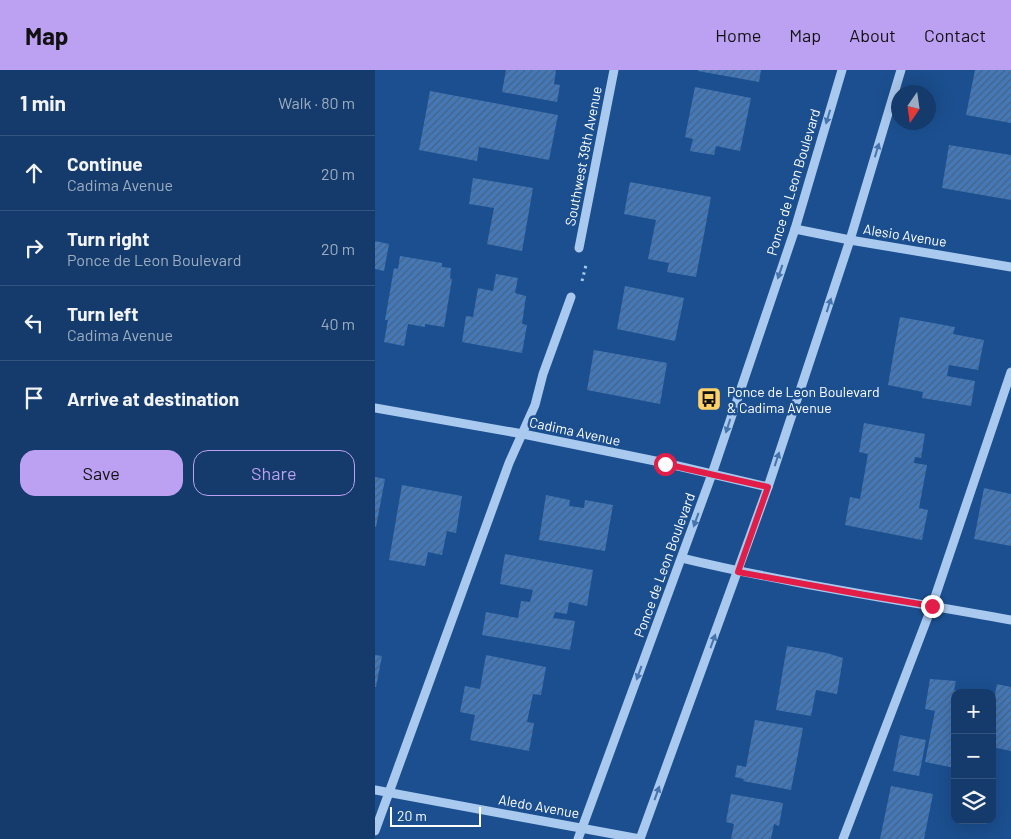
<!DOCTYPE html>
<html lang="en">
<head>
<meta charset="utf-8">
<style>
  :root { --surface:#143b6b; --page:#1d4271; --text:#f1f3f6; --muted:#9dadc1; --line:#33557e; --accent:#bca0f2 }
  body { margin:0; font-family:Barlow,sans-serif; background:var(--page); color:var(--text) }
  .controls { position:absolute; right:15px; bottom:15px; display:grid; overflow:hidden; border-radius:10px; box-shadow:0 5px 20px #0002 }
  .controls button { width:45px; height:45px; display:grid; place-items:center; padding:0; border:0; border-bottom:1px solid var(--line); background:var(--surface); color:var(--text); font:25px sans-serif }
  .compass { position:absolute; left:516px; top:15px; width:45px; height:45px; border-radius:50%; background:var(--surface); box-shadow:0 5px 20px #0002; rotate:193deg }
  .scale { position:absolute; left:15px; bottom:12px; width:91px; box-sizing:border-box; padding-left:5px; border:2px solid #fff; border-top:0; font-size:14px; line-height:18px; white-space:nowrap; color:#fff; -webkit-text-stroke:4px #1b4f8f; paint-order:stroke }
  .stop { position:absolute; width:15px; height:15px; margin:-11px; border:4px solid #e11d48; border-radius:50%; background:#fff }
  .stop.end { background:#e11d48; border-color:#fff; box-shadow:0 1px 5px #0008 }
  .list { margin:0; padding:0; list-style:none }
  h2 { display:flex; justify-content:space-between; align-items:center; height:65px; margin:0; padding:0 20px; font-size:21px }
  h2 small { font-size:16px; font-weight:400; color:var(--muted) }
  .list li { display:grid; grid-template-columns:32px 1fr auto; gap:15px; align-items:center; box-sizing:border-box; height:75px; padding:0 20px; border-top:1px solid var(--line) }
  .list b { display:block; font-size:19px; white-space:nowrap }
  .list p { margin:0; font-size:16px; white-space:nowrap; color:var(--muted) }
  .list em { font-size:16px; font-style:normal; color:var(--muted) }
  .actions { display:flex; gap:10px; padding:15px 20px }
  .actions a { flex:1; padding:11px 0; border:1px solid var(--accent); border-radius:15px; text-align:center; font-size:18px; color:var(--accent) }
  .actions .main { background:var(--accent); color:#111 }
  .icon { flex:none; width:28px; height:28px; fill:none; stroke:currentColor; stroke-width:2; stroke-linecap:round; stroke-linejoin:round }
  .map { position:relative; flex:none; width:636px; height:769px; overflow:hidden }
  header { display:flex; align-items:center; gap:30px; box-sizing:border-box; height:70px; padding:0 25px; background:var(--accent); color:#111 }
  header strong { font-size:24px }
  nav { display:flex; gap:28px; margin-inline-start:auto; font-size:18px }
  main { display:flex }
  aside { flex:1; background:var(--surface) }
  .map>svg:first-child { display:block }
</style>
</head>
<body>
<header>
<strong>Map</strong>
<nav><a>Home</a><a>Map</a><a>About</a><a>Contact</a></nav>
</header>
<main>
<aside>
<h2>1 min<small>Walk · 80 m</small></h2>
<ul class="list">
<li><svg class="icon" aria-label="ahead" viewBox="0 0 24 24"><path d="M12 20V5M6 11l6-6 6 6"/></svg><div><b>Continue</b><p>Cadima Avenue</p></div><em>20 m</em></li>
<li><svg class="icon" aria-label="right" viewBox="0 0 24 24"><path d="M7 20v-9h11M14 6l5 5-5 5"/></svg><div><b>Turn right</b><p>Ponce de Leon Boulevard</p></div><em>20 m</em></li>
<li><svg class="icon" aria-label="left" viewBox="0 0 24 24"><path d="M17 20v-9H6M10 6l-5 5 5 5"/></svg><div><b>Turn left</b><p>Cadima Avenue</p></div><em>40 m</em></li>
<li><svg class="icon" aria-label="arrive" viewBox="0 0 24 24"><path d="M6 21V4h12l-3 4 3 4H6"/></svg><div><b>Arrive at destination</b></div></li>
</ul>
<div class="actions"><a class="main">Save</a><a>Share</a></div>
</aside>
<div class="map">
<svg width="636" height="769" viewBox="0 0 636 769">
  <defs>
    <pattern id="building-hatch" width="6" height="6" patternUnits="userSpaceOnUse" patternTransform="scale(1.25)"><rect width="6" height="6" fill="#4478b7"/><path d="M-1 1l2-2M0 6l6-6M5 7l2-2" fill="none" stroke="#486282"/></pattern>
  </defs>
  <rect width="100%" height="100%" fill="#1b4f8f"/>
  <g fill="url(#building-hatch)">
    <polygon points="131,0 181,0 179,14 185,15 182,32 127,22"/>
    <polygon points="323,0 386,0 384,12 323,1"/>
    <polygon points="600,0 636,0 636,53 591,45"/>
    <polygon points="320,17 376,28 365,81 341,76 339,85 315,81 318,69 310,67"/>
    <polygon points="55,21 183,45 174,90 104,77 102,91 44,80"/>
    <polygon points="574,75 636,85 636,130 567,118"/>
    <polygon points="98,108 158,118 147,181 112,174 119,138 94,134"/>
    <polygon points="255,112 336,127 321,207 292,202 294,193 273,189 281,150 249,144"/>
    <polygon points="0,171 14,174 9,201 0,199"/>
    <polygon points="25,186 67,193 67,197 76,198 75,208 77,209 69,257 50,254 50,257 33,254 29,276 9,272 13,250 10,250 19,198 23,199"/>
    <polygon points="121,204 143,208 140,223 151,226 147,254 152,255 147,283 87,272 91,246 98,247 103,218 118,221"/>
    <polygon points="250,216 309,228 300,271 242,259"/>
    <polygon points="525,247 580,257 578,264 609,270 603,300 574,295 572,306 600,311 596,336 547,328 548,322 513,315"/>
    <polygon points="219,280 292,293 285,334 212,320"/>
    <polygon points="489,353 550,364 546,388 540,387 539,393 552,395 544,438 553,440 547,470 470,455 475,427 485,429 493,384 484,382"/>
    <polygon points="0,407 10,409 1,457 0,457"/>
    <polygon points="27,415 87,426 81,463 72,461 67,485 53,482 50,496 14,490"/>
    <polygon points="609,418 636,424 636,476 599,469"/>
    <polygon points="171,425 195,430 194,436 209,438 210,430 238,435 230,481 164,470"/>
    <polygon points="130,484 218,500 212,536 194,532 192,544 180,542 178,548 200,551 195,580 107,565 111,542 143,548 146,531 155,532 158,520 125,514"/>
    <polygon points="412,576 452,583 468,588 462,624 441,620 436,646 401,640"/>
    <polygon points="0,585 7,586 1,617 0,617"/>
    <polygon points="111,585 171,597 166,625 158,624 152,652 159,653 154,681 95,670 100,645 85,642 90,616 105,619"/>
    <polygon points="555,609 581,611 579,620 590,622 589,623 580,623 580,698 550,692 560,641 550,639"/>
    <polygon points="622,614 636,617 636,681 617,677 617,639"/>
    <polygon points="380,650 428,658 416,720 368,711 369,709 360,707 362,695 371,697"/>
    <polygon points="525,665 551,670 544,706 518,701"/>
    <polygon points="516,716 558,724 549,769 505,769"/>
    <polygon points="356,724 408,733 404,756 399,754 396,769 356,769 359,754 351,752"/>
  </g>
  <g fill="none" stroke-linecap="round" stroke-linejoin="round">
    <polyline stroke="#a9c9ee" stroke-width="3" stroke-dasharray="2.5 4" stroke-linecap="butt" points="207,211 211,195"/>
    <g stroke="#a9c9ee" stroke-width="9">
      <polyline points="420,159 475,170 636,197"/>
      <polyline points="204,178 239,0"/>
      <polyline points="0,338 148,364 290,393 393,417"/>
      <path d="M307 488C415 514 526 530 636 550"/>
      <polyline points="0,720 265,769"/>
      <polyline points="0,761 134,393 160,335 168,304 196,227"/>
      <polyline points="203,769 337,404 420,159 467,0"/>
      <polyline points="265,769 393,417 475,170 526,0"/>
      <polyline points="468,769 557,536 636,302"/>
    </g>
  </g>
  <defs><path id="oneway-solid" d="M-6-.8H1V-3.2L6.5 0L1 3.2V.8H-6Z" transform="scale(1.25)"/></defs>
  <g fill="#4674ac">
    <use href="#oneway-solid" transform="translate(453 47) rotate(107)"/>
    <use href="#oneway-solid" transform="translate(502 80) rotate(-73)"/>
    <use href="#oneway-solid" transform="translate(405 202) rotate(109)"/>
    <use href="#oneway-solid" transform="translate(454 235) rotate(-72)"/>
    <use href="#oneway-solid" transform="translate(353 356) rotate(108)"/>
    <use href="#oneway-solid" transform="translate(402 389) rotate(-72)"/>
    <use href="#oneway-solid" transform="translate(321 450) rotate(110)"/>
    <use href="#oneway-solid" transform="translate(338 571) rotate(-70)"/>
    <use href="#oneway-solid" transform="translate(264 603) rotate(110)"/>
    <use href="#oneway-solid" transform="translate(282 723) rotate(-70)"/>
  </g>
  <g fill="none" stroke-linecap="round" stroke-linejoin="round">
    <polyline stroke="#e11d48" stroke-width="6" points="290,394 393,417 363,502 490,525 557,536"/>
  </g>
  <defs>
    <symbol id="bus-square" viewBox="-11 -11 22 22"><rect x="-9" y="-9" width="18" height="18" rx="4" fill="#ffd166" stroke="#1b4f8f"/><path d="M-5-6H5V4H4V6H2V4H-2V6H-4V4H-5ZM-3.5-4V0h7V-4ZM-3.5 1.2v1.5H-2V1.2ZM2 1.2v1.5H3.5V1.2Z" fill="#111"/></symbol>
  </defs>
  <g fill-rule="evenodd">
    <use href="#bus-square" x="320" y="315" width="28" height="28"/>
  </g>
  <g text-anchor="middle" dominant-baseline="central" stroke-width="5" stroke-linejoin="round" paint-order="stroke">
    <g font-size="14" fill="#fff" stroke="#1b4f8f">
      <text transform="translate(208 86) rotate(-79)">Southwest 39th Avenue</text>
      <text transform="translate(418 112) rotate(-73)">Ponce de Leon Boulevard</text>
      <text transform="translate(530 165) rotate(9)">Alesio Avenue</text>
      <text transform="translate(200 361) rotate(12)">Cadima Avenue</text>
      <text transform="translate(289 495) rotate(-70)">Ponce de Leon Boulevard</text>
      <text transform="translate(164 736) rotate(10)">Aledo Avenue</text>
    </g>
    <g font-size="14" fill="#fff" stroke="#1b4f8f" text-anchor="start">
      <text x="352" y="321">Ponce de Leon Boulevard<tspan x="352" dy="16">&amp; Cadima Avenue</tspan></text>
    </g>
  </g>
</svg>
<div class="controls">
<button>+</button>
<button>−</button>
<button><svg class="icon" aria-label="layers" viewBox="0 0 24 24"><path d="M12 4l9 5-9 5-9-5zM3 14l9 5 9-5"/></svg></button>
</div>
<svg class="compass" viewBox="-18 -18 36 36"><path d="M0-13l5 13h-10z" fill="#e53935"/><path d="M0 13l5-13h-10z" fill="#9dadc1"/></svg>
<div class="scale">20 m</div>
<div class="stop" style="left:290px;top:394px"></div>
<div class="stop end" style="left:557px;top:536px"></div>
</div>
</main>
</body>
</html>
